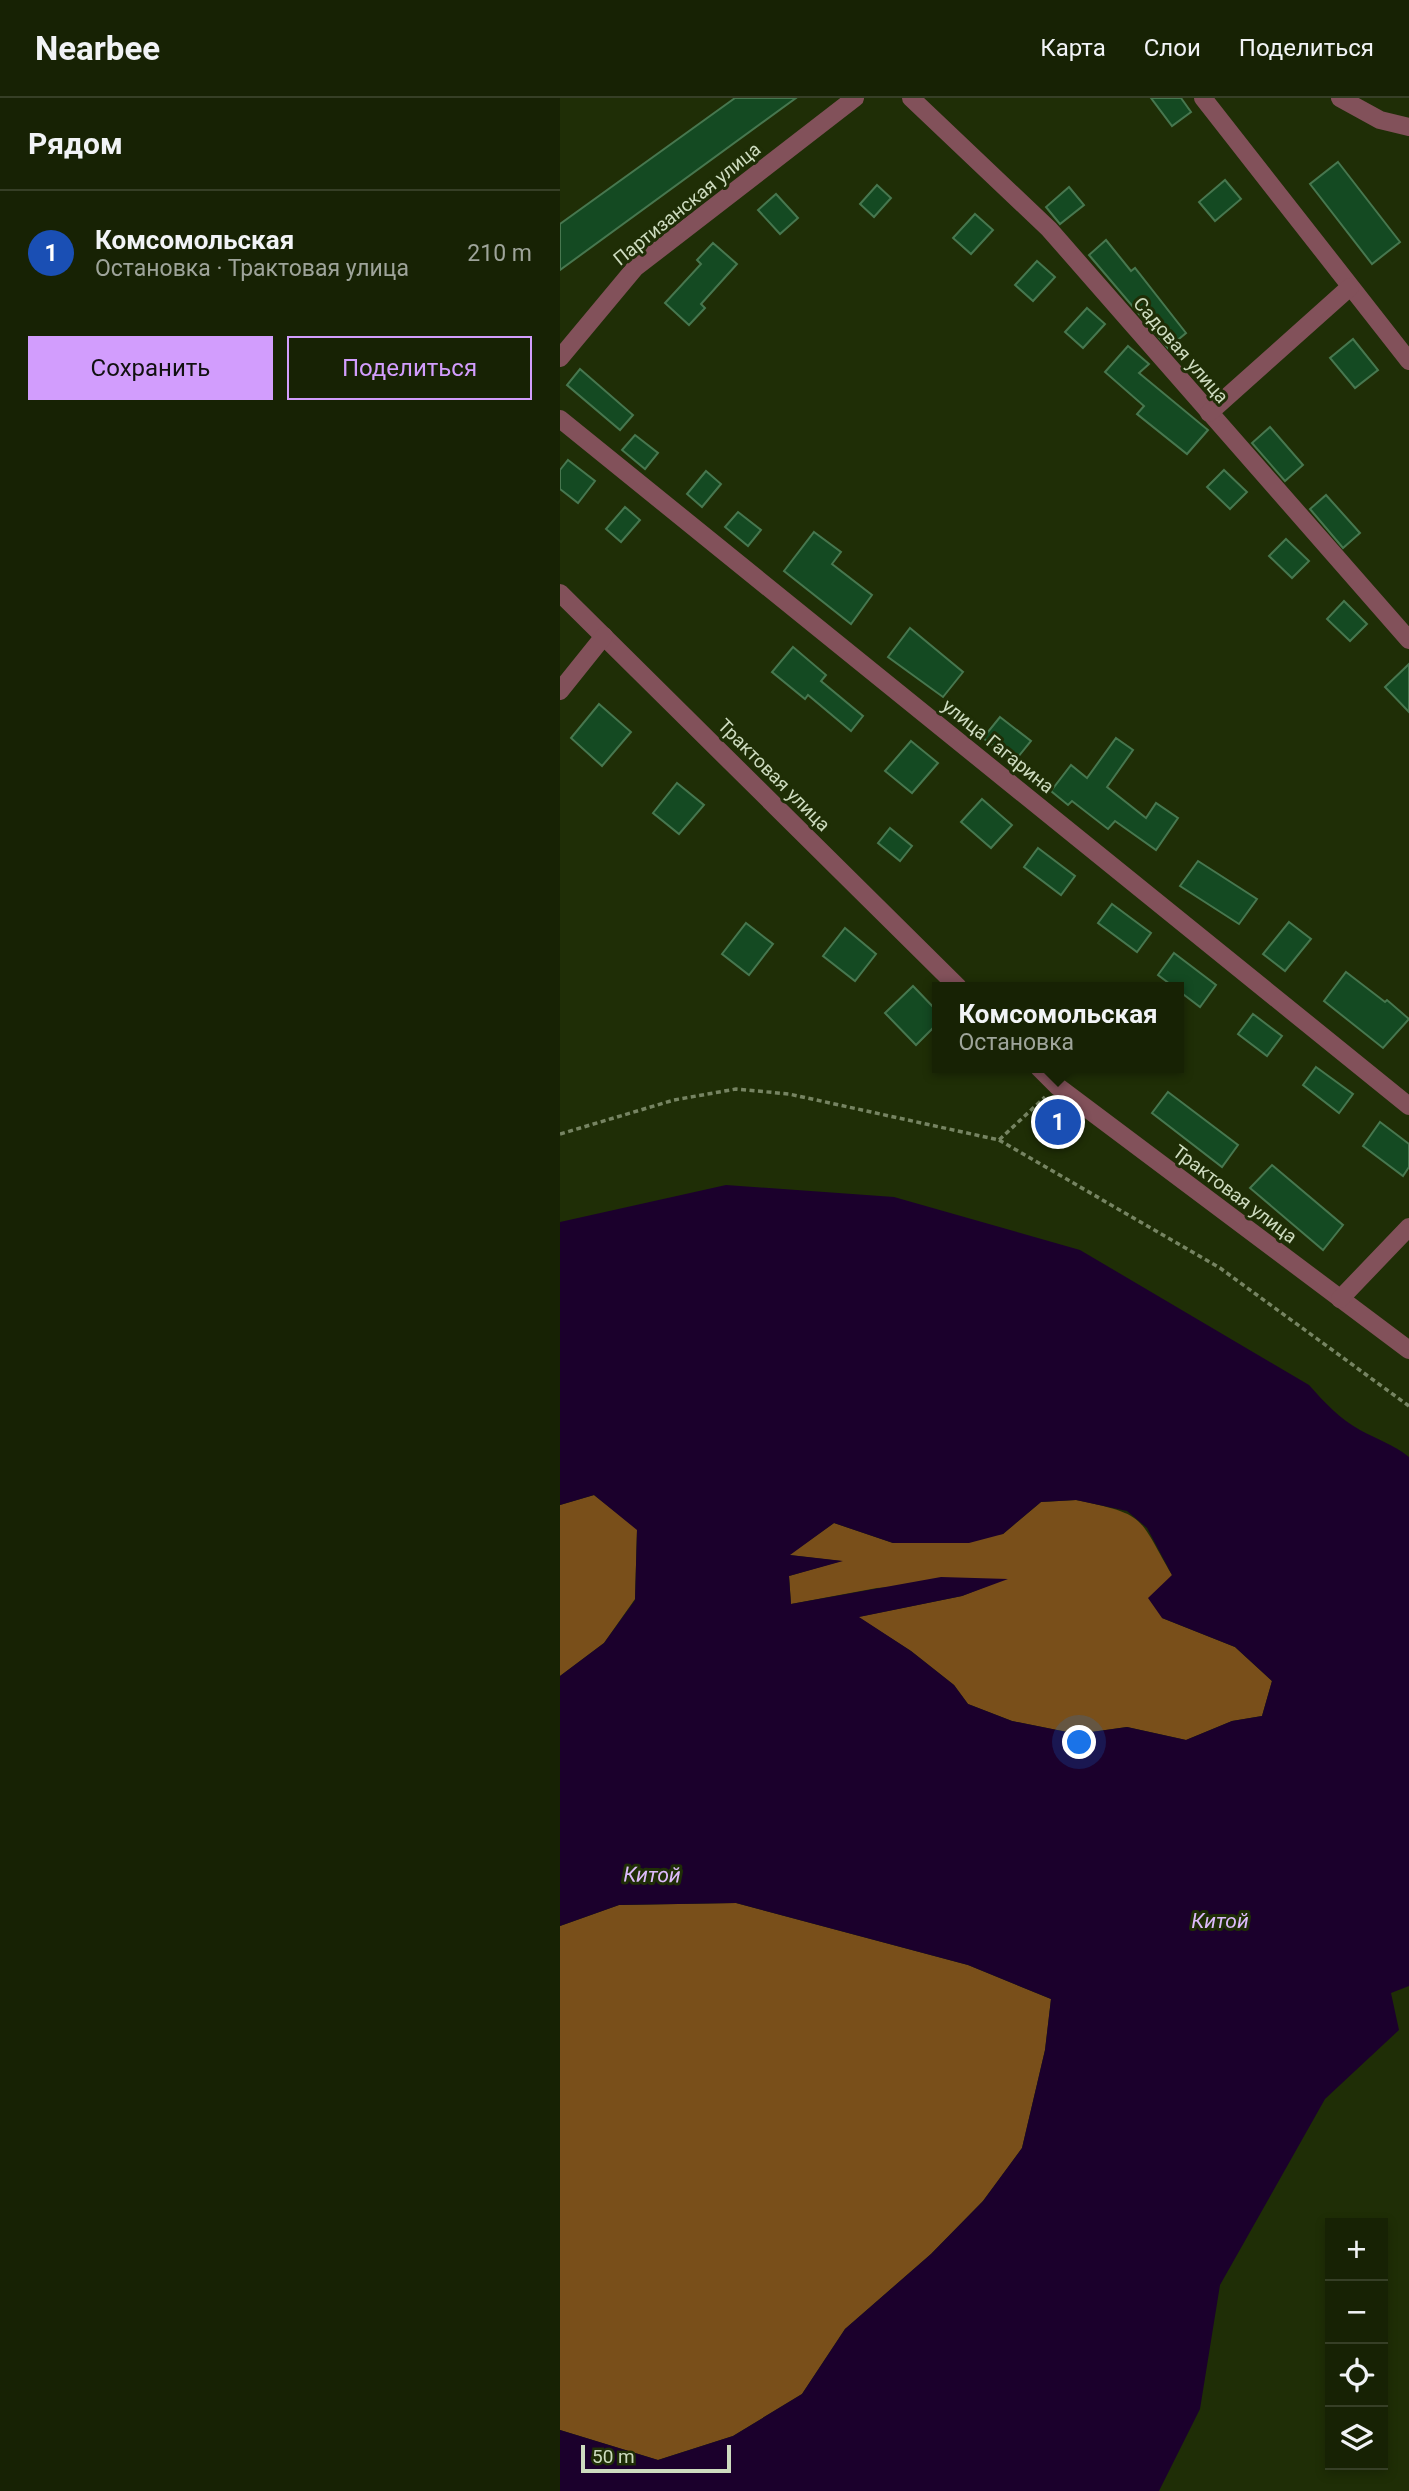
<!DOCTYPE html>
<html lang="ru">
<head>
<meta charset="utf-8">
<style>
  :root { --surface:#172204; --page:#202a0e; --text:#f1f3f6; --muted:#9ea49a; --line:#363f26; --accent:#d29dfd }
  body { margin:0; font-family:Roboto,sans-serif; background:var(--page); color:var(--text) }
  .controls { position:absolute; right:21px; bottom:21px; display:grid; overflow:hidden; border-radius:0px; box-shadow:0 4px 10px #0003 }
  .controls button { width:63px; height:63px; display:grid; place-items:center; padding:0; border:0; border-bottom:2px solid var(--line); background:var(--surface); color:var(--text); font:35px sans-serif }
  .scale { position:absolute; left:21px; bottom:18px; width:150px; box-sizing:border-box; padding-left:7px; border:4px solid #cddbbf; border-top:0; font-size:19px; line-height:24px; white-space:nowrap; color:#cddbbf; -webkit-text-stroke:5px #1f2e06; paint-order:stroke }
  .you { position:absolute; left:520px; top:1645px; width:24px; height:24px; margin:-18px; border:5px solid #fff; border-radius:50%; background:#1a73e8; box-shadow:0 0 0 10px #1a73e833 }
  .badge { display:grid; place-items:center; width:46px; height:46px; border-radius:50%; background:var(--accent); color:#fff; font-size:23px; font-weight:700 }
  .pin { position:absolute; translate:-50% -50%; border:4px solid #fff; box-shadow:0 2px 7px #0006 }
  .popup { position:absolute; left:372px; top:884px; width:252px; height:91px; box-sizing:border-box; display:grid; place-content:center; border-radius:0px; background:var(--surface); filter:drop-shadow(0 2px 5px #0005); font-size:23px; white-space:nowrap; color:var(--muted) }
  .popup b { font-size:26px; color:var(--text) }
  .popup::after { content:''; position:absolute; left:50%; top:100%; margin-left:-14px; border:14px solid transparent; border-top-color:var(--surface) }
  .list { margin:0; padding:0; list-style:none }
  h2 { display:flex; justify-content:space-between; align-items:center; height:91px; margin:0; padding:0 28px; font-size:30px }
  h2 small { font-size:23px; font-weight:400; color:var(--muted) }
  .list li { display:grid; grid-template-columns:46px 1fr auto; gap:21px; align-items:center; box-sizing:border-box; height:126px; padding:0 28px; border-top:2px solid var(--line) }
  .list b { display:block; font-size:26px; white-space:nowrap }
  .list p { margin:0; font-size:23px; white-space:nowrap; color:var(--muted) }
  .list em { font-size:23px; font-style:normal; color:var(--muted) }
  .actions { display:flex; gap:14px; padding:21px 28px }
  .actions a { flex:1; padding:16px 0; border:2px solid var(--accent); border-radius:0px; text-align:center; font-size:24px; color:var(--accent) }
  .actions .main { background:var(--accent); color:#111 }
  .icon { flex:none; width:38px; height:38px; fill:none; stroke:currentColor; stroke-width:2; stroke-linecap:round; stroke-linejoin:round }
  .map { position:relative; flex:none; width:849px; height:2393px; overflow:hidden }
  header { display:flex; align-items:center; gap:42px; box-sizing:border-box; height:98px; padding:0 35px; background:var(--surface); border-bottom:2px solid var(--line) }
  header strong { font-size:33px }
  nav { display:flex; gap:38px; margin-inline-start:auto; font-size:24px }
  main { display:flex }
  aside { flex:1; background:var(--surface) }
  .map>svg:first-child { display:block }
</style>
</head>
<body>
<header>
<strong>Nearbee</strong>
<nav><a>Карта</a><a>Слои</a><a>Поделиться</a></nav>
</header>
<main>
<aside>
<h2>Рядом<small></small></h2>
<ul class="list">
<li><span class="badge" style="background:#1a4fb4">1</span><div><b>Комсомольская</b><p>Остановка · Трактовая улица</p></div><em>210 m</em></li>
</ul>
<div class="actions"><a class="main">Сохранить</a><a>Поделиться</a></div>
</aside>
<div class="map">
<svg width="849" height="2393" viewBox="0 0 849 2393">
  <rect width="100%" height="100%" fill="#1f2e06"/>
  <g fill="#794f1a">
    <polygon points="34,1397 77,1431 75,1501 44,1545 0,1578 0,1407"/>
    <path d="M516 1402C587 1417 577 1417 612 1477L602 1520 675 1549 712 1583 702 1618 672 1623 626 1642 567 1629 517 1636 452 1623 408 1606 394 1587 351 1553 298 1519 402 1498 445 1481 317 1490 231 1506 229 1478 281 1463 229 1457 274 1425 333 1445H360L443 1436 481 1404Z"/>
    <polygon points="176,1805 408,1867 491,1901 485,1952 462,2050 423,2103 371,2156 285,2231 242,2296 173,2338 98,2362 0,2332 0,1828 59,1807"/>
  </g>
  <path fill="#1b002c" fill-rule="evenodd" d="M166 1087 334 1099 520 1152 749 1287C764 1304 780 1321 800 1332 818 1342 833 1346 849 1359V1888L831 1895 839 1932 765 2001 660 2187 640 2311 599 2393H0V2332L98 2362 173 2338 242 2296 285 2231 371 2156 423 2103 462 2050 485 1952 491 1901 408 1867 176 1805 59 1807 0 1828V1578L44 1545 75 1502 77 1432 34 1397 0 1407V1124ZM516 1402 567 1413 587 1430 612 1477 588 1500 602 1520 675 1549 712 1583 702 1618 672 1623 626 1642 567 1629 517 1636 452 1623 408 1606 394 1587 351 1553 299 1519 402 1498 448 1481 381 1479 231 1506 229 1478 283 1463 230 1457 274 1425 333 1445H409L443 1436 481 1404Z"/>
  <g fill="#144a22" stroke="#47774f" stroke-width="2">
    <polygon points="175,0 236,0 0,172 0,126"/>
    <polygon points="591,0 621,0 631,14 612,28"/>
    <polygon points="778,64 840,144 812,166 750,86"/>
    <polygon points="665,82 681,101 655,123 639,104"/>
    <polygon points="317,87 331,100 314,119 300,106"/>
    <polygon points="509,89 524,107 500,126 486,109"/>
    <polygon points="216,96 238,120 220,136 198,112"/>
    <polygon points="415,116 433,132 411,156 393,140"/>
    <polygon points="546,142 571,173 575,170 626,235 608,250 529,157"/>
    <polygon points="153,145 177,166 141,206 145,210 129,227 105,205 141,166 137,162"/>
    <polygon points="477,163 495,179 473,203 455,187"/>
    <polygon points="527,210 545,226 523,250 505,234"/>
    <polygon points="793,241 818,272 795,290 770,260"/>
    <polygon points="568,248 589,266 579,275 648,332 627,356 577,316 584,308 545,274"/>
    <polygon points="20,271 73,317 60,332 7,287"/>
    <polygon points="710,329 743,367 725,383 692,345"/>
    <polygon points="75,337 98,355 85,371 62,352"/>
    <polygon points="8,362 35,383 18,405 0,391 0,372"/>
    <polygon points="664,372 687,394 670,411 647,389"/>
    <polygon points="146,373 161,386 142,409 127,396"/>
    <polygon points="766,397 800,435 783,450 750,411"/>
    <polygon points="65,409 80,422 61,444 46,431"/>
    <polygon points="178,414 201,432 188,448 165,429"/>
    <polygon points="254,434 281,454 272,466 312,497 291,526 224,473"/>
    <polygon points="726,441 749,463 732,480 709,458"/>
    <polygon points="784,503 807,526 790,543 767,521"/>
    <polygon points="350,530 403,574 383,599 328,559"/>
    <polygon points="233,549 266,577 261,583 303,618 291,633 248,597 245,601 212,574"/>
    <polygon points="849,566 849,614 825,589"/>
    <polygon points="39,606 71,634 42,668 11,640"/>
    <polygon points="440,619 471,643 454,664 423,640"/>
    <polygon points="556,640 573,652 547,689 586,720 596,705 618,720 596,752 555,723 548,731 512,703 508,707 491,693 511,667 527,680"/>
    <polygon points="351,643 378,665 352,695 325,673"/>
    <polygon points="117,685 144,707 119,736 93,715"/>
    <polygon points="422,701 452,727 431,750 401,724"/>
    <polygon points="330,730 352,748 340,763 318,745"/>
    <polygon points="478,750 515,778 501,797 464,769"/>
    <polygon points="638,763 697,801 679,826 620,788"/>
    <polygon points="552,806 591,835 577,854 538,825"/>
    <polygon points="729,824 751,841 725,873 703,856"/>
    <polygon points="186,825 213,846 189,877 162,856"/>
    <polygon points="285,830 316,856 295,883 263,858"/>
    <polygon points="614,855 656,887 640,909 619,893 619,889 614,889 598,877"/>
    <polygon points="786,874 825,904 827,902 849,921 823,950 764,903"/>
    <polygon points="353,888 377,913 377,926 356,947 325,915"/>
    <polygon points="693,916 722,938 707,958 678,936"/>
    <polygon points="756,969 793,996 779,1015 743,987"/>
    <polygon points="608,994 678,1047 662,1069 592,1015"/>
    <polygon points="820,1024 849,1046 849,1069 843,1078 803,1048"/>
    <polygon points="712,1067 783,1127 763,1152 690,1090"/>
  </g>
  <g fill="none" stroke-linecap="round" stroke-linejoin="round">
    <g stroke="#768462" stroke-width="3.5" stroke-dasharray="5 3.5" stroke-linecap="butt">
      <polyline points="0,1036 114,1002 176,991 229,996 439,1042 485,999"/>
      <polyline points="439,1042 660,1170 849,1308"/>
    </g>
    <g stroke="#82515a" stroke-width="18">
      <polyline points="351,0 489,131 849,542"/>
      <polyline points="643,0 849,263"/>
      <polyline points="780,0 820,22 849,29"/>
      <polyline points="0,260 75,170 295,0"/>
      <polyline points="649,315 790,189"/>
      <polyline points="0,321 849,1008"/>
      <polyline points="0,495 398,889"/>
      <polyline points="0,593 44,538"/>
      <polyline points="479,970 497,988 849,1252"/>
      <polyline points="780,1201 849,1129"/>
    </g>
  </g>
  <g text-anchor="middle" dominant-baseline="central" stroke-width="6" stroke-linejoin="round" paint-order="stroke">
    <g font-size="19" fill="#cddbbf" stroke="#1f2e06">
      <text transform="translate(127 106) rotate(-39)">Партизанская улица</text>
      <text transform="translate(621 252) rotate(49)">Садовая улица</text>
      <text transform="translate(438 648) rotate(39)">улица Гагарина</text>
      <text transform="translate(214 677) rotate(45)">Трактовая улица</text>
      <text transform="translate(675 1096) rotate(37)">Трактовая улица</text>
    </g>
    <g font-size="21" font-style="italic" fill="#ddbbfb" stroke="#1f2e06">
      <text transform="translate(92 1777) rotate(1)">Китой</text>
      <text x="660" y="1823">Китой</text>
    </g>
  </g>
</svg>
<div class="controls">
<button>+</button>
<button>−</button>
<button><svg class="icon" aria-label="locate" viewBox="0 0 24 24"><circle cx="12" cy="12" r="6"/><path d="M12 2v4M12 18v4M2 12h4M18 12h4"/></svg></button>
<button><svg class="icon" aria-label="layers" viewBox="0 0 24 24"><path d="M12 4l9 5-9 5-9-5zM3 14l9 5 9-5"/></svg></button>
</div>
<div class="scale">50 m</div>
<div class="you"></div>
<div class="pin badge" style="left:498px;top:1024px;background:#1a4fb4">1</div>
<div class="popup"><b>Комсомольская</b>Остановка</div>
</div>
</main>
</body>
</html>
